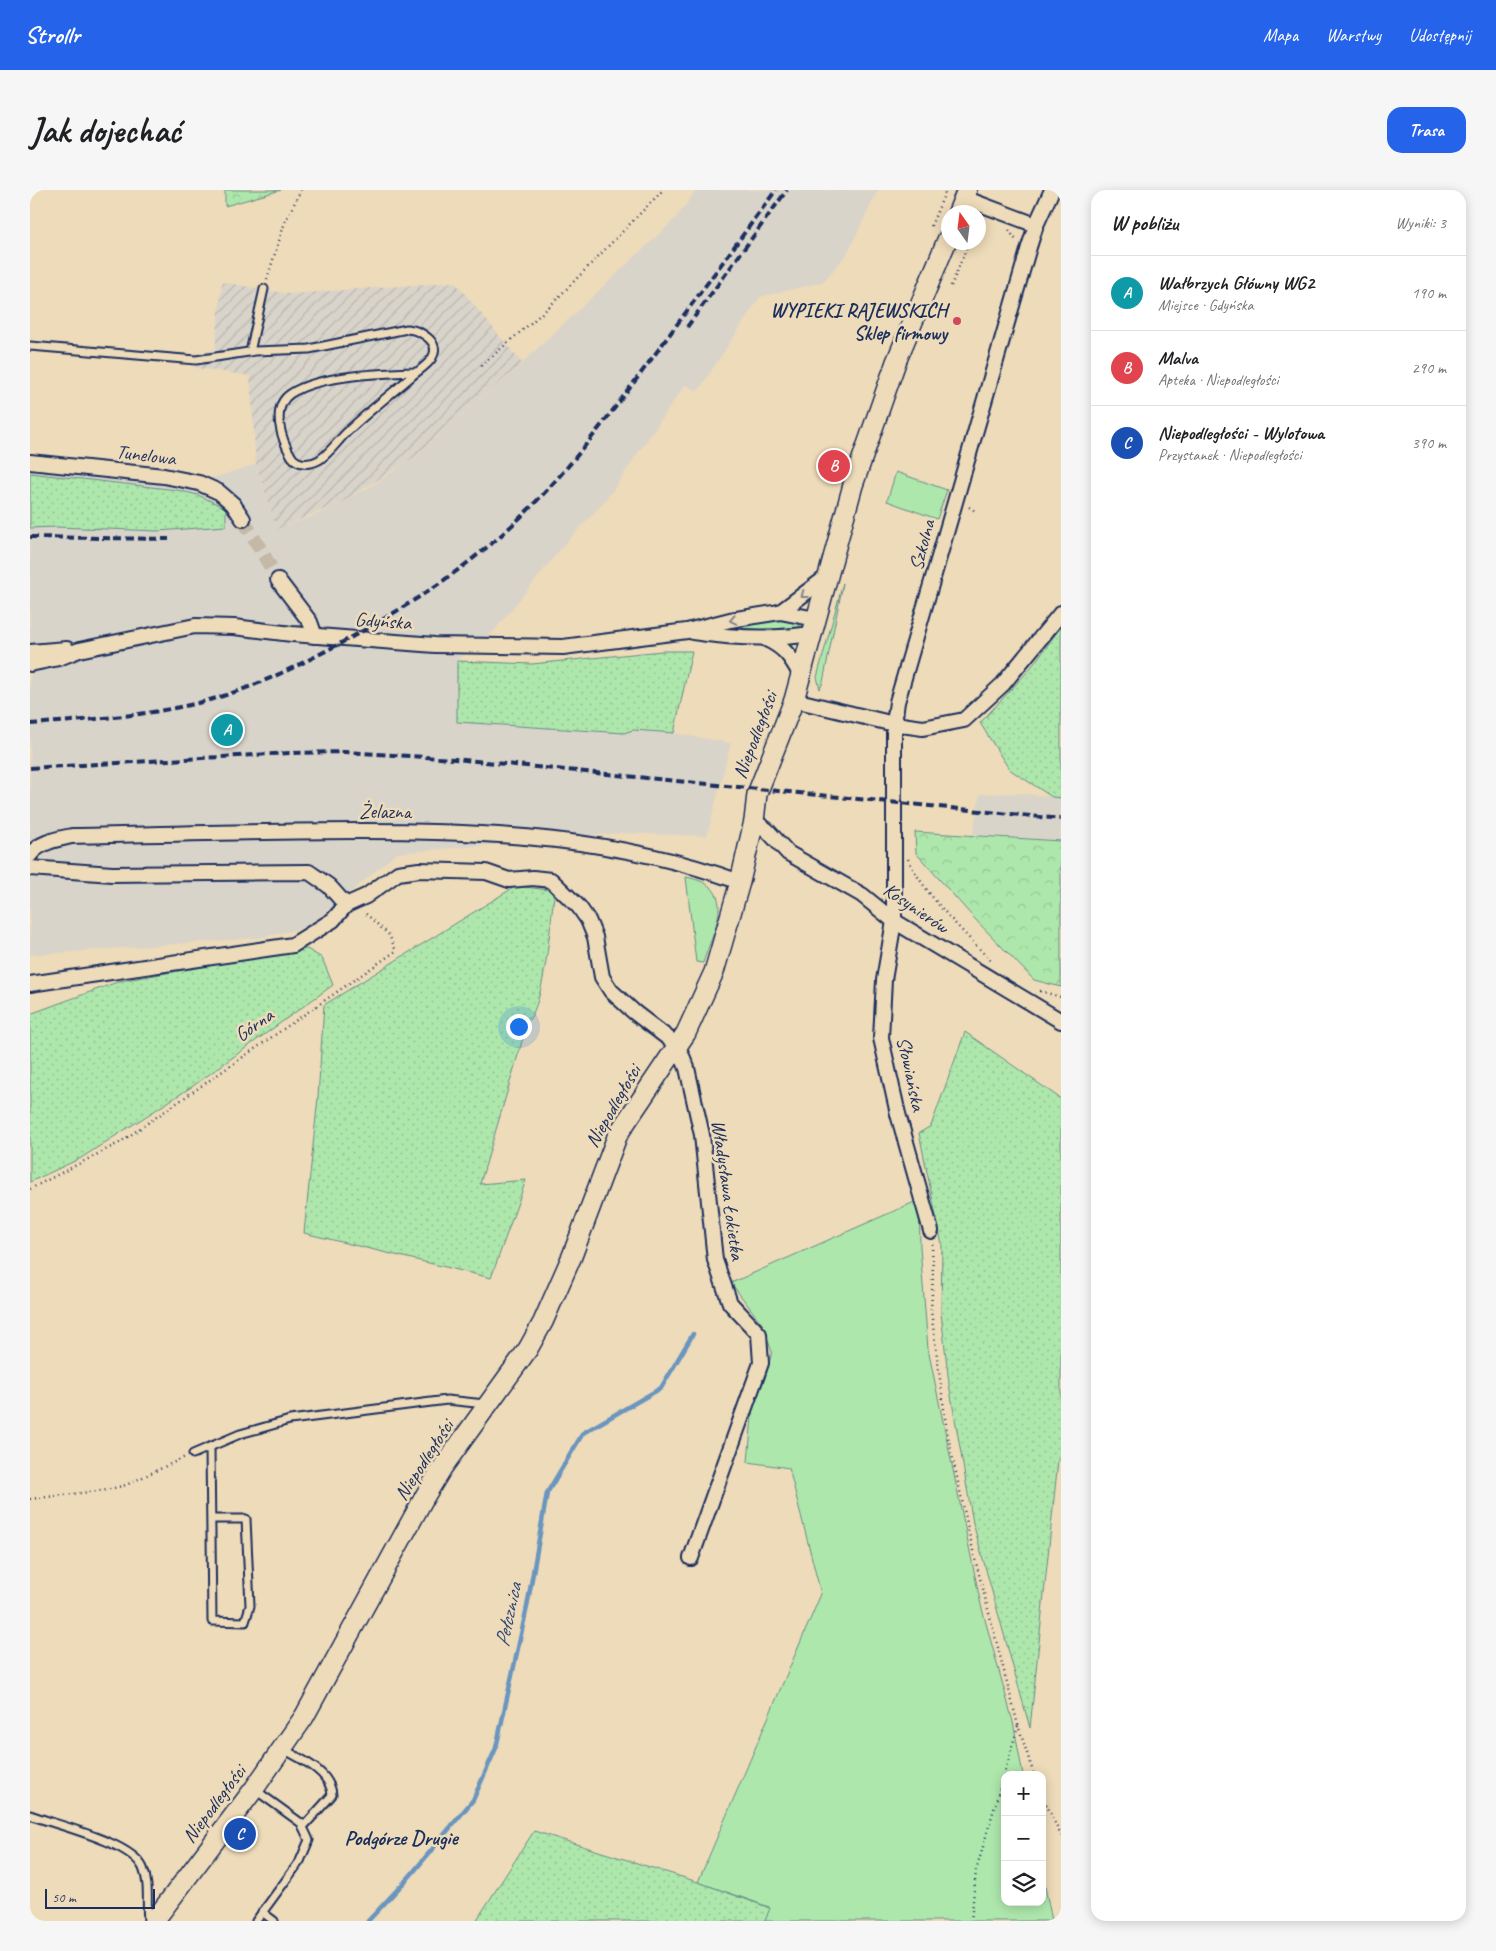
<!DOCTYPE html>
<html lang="pl">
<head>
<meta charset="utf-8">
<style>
  :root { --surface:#fff; --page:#f6f6f6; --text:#202124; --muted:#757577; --line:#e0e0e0; --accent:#2563eb }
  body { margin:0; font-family:Caveat,sans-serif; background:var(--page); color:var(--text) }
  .controls { position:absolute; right:15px; bottom:15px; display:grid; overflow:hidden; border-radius:10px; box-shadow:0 2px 12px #0003 }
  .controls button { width:45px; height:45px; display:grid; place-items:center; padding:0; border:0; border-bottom:1px solid var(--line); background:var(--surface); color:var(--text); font:25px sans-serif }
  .compass { position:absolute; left:911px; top:15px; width:45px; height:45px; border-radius:50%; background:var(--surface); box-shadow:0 2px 12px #0003; rotate:346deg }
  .scale { position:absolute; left:15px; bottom:12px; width:110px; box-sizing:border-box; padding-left:5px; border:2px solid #1b2f5e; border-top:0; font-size:14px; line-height:18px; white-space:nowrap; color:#1b2f5e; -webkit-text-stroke:4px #eedbb9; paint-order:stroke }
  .you { position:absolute; left:488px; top:836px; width:18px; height:18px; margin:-12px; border:4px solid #fff; border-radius:50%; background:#1a73e8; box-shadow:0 0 0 8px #1a73e833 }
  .badge { display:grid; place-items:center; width:32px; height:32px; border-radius:50%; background:var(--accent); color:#fff; font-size:16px; font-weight:700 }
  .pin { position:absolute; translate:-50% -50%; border:2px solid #fff; box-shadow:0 1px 5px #0006 }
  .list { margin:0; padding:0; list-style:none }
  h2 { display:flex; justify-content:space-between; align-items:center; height:65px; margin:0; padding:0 20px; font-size:21px }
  h2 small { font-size:16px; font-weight:400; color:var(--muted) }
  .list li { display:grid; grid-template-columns:32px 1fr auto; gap:15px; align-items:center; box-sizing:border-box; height:75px; padding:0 20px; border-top:1px solid var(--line) }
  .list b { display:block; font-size:19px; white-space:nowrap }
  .list p { margin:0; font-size:16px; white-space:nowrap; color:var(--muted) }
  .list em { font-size:16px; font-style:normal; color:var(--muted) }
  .icon { flex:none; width:28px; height:28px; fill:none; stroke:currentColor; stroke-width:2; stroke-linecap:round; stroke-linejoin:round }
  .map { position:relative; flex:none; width:1031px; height:1731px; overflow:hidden; border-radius:15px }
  header { display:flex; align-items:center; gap:30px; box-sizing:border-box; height:70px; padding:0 25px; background:var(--accent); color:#fff }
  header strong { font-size:24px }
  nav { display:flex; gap:28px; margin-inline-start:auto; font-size:18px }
  .intro { display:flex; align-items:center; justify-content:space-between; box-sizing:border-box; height:120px; padding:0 30px }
  h1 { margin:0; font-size:35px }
  .button { padding:12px 22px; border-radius:15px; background:var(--accent); color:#fff; font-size:18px; font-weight:700 }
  main { display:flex; gap:30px; padding:0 30px }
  aside { flex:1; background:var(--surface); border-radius:15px; box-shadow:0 2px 12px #0003 }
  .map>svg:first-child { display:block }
</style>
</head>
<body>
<header>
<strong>Strollr</strong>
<nav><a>Mapa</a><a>Warstwy</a><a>Udostępnij</a></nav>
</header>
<div class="intro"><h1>Jak dojechać</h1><a class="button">Trasa</a></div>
<main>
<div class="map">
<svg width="1031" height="1731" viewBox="0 0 1031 1731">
  <defs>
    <pattern id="industrial-furrows" width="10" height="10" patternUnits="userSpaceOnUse" patternTransform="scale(1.25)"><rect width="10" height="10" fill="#d9d4ca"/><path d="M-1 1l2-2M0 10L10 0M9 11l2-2" fill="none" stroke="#bab6b0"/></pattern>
    <pattern id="forest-crowns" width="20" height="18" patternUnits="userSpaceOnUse" patternTransform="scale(1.25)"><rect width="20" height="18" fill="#aee7ac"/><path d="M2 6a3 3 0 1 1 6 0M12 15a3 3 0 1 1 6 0" fill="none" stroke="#95c696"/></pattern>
    <pattern id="garden-dots" width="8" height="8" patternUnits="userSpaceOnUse" patternTransform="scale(1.25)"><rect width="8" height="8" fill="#aee7ac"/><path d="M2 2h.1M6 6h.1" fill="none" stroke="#95c696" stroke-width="1.8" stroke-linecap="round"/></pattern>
  </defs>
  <rect width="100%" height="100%" fill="#eedbb9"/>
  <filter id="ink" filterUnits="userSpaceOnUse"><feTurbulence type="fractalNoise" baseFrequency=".02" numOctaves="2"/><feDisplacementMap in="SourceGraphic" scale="10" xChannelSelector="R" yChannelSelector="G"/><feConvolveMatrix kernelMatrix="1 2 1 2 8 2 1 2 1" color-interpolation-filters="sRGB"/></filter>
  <g filter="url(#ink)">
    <g fill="#d9d4ca">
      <polygon points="666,0 848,0 817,64 793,92 730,107 668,201 655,195 576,310 533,356 465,440 427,471 427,532 594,543 602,540 644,543 701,553 677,646 592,643 367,663 279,737 228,748 0,765 0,279 143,294 186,287 226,274 247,338 281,327 340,297 383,268 492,173 646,28"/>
      <polygon points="990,603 1031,608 1031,651 943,644 950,604"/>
    </g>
    <polygon fill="url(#industrial-furrows)" points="192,92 259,104 425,92 492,173 383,268 312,312 247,339 226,274 220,186 166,178 166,163 185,160"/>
    <g fill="#aee7ac" stroke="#648b85">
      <polygon points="866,282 917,300 907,329 857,311"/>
      <polygon points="813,393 793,492 790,499 787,487"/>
      <polygon points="752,430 767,432 771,438 759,442 699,437"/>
      <path d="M656 687C710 697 684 738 673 773L666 772Z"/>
      <polygon points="889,1010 890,1057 898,1159 951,1415 983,1532 993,1585 975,1585 975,1712 1012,1712 1012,1682 1022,1731 735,1731 739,1717 668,1692 791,1404 759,1278 718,1272 723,1215 735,1189 742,1162 732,1134 701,1093"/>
    </g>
    <g fill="url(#forest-crowns)" stroke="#648b85">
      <polygon points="195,0 251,0 195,16"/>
      <polygon points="885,642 1031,651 1031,797 1004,790 942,726 886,663"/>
    </g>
    <g fill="url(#garden-dots)" stroke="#648b85">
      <polygon points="0,283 147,300 168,305 196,318 196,336 128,341 26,337 0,338"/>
      <polygon points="1031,437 1031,608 1022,607 979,579 950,533 999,480"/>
      <polygon points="632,461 662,461 644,543 603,540 594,543 427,532 427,471 502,474"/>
      <path d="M486 696 519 700 524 706C520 734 515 812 498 831L450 994 496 990 461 1088 274 1043 288 907 294 815Z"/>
      <polygon points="277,759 292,768 303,795 163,896 51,968 0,992 0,824 90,791"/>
      <polygon points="935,842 1031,909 1031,1270 1028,1270 1000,1538 943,1333 919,1194 911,1123 912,1055 889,943 901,936"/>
      <polygon points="504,1641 668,1692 740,1718 735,1731 446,1731"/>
    </g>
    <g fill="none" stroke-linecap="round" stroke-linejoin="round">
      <polyline stroke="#6a95bf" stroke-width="4.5" points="338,1731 380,1686 443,1610 466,1558 497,1417 517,1303 553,1243 631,1198 663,1144"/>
      <polyline stroke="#c4b9a7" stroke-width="14" stroke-dasharray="14 7" stroke-linecap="butt" points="213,329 248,390"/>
      <defs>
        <g id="service">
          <path d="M0 156 166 170 225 161 279 159 377 139C390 140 412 152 402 168 398 175 388 181 382 186 361 204 339 221 319 240 309 249 300 263 289 270 280 275 268 275 262 267 252 251 240 218 260 204 288 185 353 183 386 182"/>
          <polyline points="220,162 234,99"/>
          <polyline points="180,1257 182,1431 215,1432 220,1416 216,1329 181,1329"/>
          <polyline points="163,1264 210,1244 260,1230 417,1210 455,1214"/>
          <path d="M253 1559C271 1569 301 1582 302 1605L273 1637"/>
          <polyline points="224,1599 271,1633 279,1650 270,1671 226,1731"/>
          <path d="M0 1625C26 1635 102 1652 113 1678 120 1695 116 1713 118 1731"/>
          <polyline points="232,1722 244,1731"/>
        </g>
        <g id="minor">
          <polyline points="934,8 1006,35"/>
          <polyline points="0,272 134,286 169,293 189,302 203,314 213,329"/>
          <polyline points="248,390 280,432 285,446"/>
          <polyline points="750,422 798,386"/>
          <path d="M663 442C702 448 742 450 781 444"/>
          <path d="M736 449C754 457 761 467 770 484"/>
          <polyline points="0,462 37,459"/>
          <polyline points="0,474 29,468 49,460 165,436 204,437 262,444 405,455 533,457 657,441 700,430 750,422 786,429"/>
          <polyline points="764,510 864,534 893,538 934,530 973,494 1031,423"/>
          <polyline points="724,631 737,640 758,663 832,705 864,731 1031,831"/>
          <path d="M0 665C9 652 28 649 42 646 138 644 234 641 330 641 459 641 587 647 710 692"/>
          <polyline points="0,678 82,684 279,682 299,696 316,715"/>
          <polyline points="0,794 263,755 303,730 316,715 336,706 368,683 389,680 456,682 479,690 503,688 521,690 549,717 558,730 565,747 572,787 581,801 604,822 647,855 652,866 657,878 672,945 685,1070 700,1113 729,1144 731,1173 661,1368"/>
          <polyline points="901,1041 868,924 851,848 854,790 864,731 864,534 867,512 999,57 1006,35 1022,0"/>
        </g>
        <g id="secondary">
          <polyline points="928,22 937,0"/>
          <polyline points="124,1731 224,1599 274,1527 395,1306 412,1278 498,1159 513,1132 542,1066 588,944 656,843 684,782 710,692 724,631 727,604 764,510 823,295 866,172 918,48"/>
        </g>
      </defs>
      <use href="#service" stroke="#1b2f5e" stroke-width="11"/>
      <use href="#minor" stroke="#1b2f5e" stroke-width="18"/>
      <use href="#secondary" stroke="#1b2f5e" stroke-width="22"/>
      <g stroke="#1b2f5e" stroke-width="2.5" stroke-dasharray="1 4" stroke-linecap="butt">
        <polyline points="901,36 916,0"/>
        <polyline points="979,40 986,50"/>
        <polyline points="237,89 255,32 271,0"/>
        <polyline points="921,96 939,52"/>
        <polyline points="451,176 518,118 633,0"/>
        <polyline points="939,317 945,321"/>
        <path d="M878 669C897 708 932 740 961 771"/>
        <polyline points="1010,801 1031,807"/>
        <polyline points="0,999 89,953 366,761 359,745 334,722"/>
        <polyline points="902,1054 903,1085 901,1121 917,1242 944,1365 988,1535 1004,1585"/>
        <polyline points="0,1309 76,1300 96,1295 155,1267"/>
        <polyline points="1012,1605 1031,1646"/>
        <polyline points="941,1731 946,1681 988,1536"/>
      </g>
      <use href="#service" stroke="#eedbb9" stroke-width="7"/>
      <use href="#minor" stroke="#eedbb9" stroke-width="14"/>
      <use href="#secondary" stroke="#eedbb9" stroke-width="19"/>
      <g stroke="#1b2f5e" stroke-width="4" stroke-dasharray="8 4" stroke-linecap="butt">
        <polyline points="657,137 757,0"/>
        <polyline points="0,347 139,349"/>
        <path d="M0 534C58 530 116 526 172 512 220 500 266 477 309 454 359 427 407 398 451 362 518 309 569 239 620 171 662 114 704 57 746 0"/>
        <polyline points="0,578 259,563 315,562 425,569 1031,629"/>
      </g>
    </g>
    <defs><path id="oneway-chevron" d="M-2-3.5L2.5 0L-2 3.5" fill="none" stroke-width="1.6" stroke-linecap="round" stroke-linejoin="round" transform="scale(1.25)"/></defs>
    <g stroke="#84858c">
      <use href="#oneway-chevron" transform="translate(774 405) rotate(143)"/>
      <use href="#oneway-chevron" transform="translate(703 430) rotate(169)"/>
    </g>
  </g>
  <circle fill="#d1495b" stroke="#eedbb9" stroke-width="2" cx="927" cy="131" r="5"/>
  <g text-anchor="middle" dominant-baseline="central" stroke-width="5" stroke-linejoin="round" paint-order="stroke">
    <g font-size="20" font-weight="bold" fill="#1b2f5e" stroke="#eedbb9" text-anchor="end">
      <text x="917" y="120">WYPIEKI RAJEWSKICH<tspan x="917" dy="23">Sklep firmowy</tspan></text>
    </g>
    <g font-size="20" fill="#1b2f5e" stroke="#eedbb9">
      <text transform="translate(116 265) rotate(7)">Tunelowa</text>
      <text transform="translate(892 355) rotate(-75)">Szkolna</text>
      <text transform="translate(353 431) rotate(4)">Gdyńska</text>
      <text transform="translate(725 545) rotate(-69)">Niepodległości</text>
      <text x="355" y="621">Żelazna</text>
      <text transform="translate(886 718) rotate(34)">Kosynierów</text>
      <text transform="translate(224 835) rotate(-35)">Górna</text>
      <text transform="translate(881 884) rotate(78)">Słowiańska</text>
      <text transform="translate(583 916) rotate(-60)">Niepodległości</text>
      <text transform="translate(698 1000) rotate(82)">Władysława Łokietka</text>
      <text transform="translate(394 1270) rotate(-57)">Niepodległości</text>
      <text transform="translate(184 1614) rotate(-53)">Niepodległości</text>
    </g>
    <g font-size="21" font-style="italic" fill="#2f4876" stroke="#eedbb9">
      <text transform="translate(478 1425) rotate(-78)">Pełcznica</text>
    </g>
    <g font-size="21" font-weight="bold" fill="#1b2f5e" stroke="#eedbb9">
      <text x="371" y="1648">Podgórze Drugie</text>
    </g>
  </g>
</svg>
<div class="controls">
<button>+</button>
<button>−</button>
<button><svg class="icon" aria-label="layers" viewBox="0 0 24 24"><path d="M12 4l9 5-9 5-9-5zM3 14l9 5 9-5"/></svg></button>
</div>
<svg class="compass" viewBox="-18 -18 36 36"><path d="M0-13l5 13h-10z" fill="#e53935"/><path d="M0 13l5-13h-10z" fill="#757577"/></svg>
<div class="scale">50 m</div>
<div class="you"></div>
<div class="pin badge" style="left:197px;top:540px;background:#0f9aa8">A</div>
<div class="pin badge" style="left:804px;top:276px;background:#e0444e">B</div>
<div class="pin badge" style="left:210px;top:1644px;background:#1a4fb4">C</div>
</div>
<aside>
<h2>W pobliżu<small>Wyniki: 3</small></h2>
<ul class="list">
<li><span class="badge" style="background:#0f9aa8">A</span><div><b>Wałbrzych Główny WG2</b><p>Miejsce · Gdyńska</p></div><em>190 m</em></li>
<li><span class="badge" style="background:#e0444e">B</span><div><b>Malva</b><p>Apteka · Niepodległości</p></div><em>290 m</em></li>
<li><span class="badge" style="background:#1a4fb4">C</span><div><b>Niepodległości - Wylotowa</b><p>Przystanek · Niepodległości</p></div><em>390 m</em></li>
</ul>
</aside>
</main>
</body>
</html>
